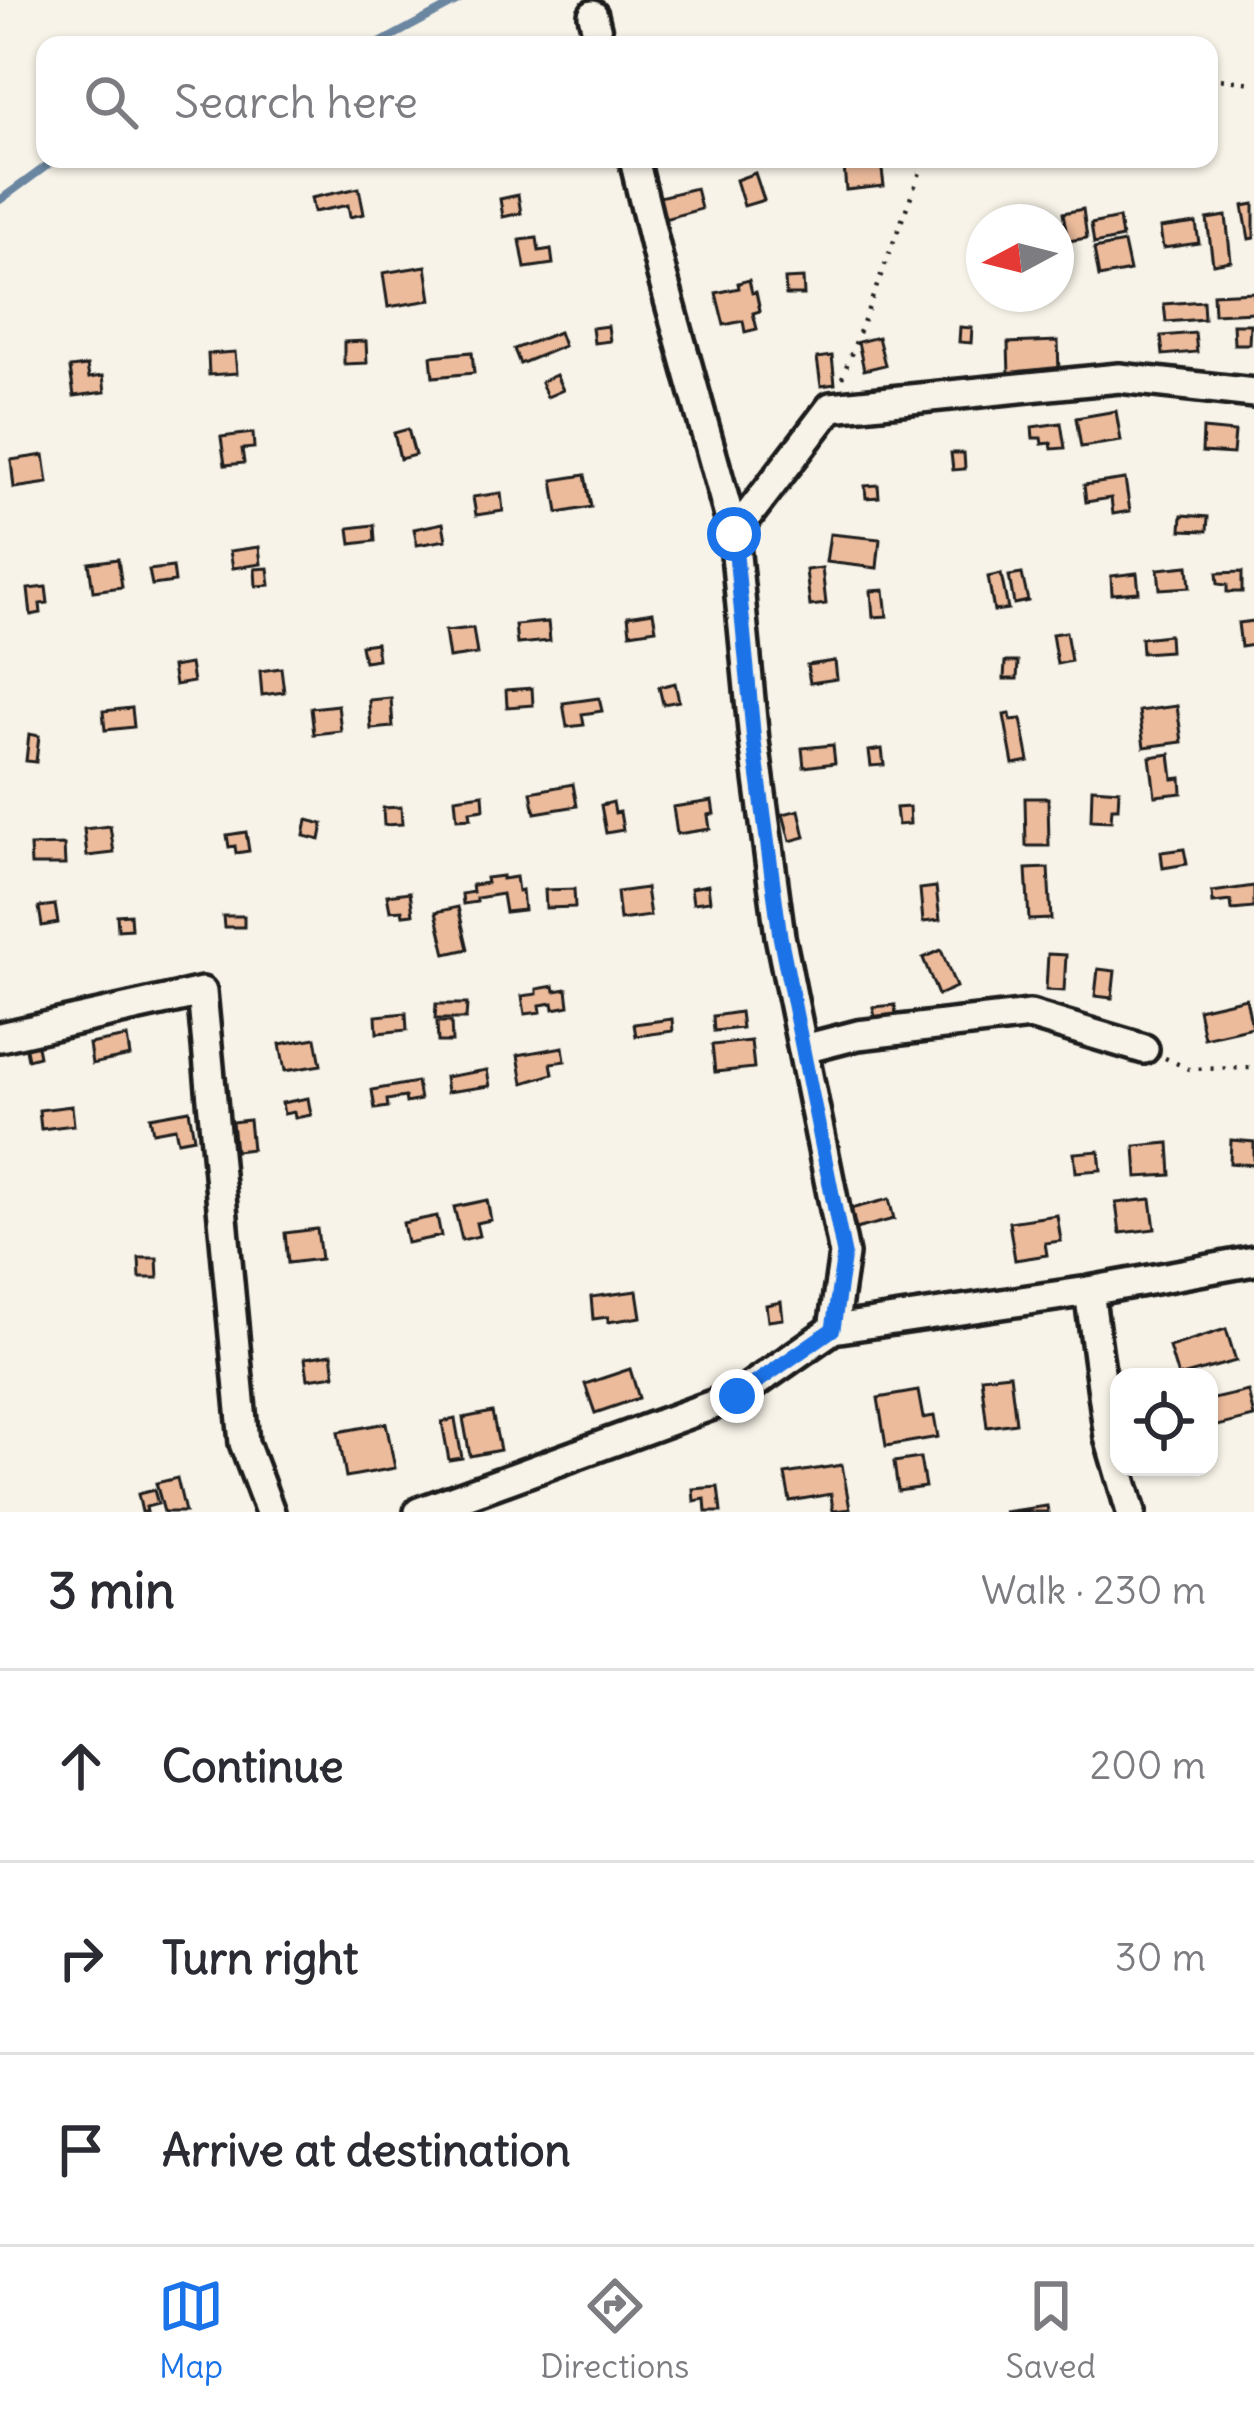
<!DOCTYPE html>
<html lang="en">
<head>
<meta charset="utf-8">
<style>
  :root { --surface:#fff; --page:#f2f2f3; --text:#2b2b33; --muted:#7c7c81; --line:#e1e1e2; --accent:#1a73e8 }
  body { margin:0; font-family:Delius,sans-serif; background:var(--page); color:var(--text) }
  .controls { position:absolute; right:36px; bottom:36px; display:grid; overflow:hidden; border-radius:24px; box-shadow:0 3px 9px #0004 }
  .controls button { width:108px; height:108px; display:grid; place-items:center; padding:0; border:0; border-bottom:3px solid var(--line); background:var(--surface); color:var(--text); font:60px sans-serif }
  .compass { position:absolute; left:966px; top:204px; width:108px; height:108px; border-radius:50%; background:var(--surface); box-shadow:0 3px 9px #0004; rotate:263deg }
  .stop { position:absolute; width:36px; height:36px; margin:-27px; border:9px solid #1a73e8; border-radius:50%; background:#fff }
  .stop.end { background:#1a73e8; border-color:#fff; box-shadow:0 3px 12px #0008 }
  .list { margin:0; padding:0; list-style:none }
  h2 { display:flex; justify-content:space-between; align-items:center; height:156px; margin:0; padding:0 48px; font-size:51px }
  h2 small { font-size:39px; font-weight:400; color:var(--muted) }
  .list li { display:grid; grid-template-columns:78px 1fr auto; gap:36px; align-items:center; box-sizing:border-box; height:192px; padding:0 48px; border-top:3px solid var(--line) }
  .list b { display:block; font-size:45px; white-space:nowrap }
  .list em { font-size:39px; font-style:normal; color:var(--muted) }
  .icon { flex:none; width:66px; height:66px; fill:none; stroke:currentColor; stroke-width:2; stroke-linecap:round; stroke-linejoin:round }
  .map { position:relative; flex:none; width:1254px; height:1512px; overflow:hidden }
  .search { position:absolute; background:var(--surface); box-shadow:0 3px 9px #0004; left:36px; right:36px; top:36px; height:132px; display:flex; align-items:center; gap:30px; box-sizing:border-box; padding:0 42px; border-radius:24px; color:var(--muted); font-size:45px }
  .sheet { height:732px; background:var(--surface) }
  nav { display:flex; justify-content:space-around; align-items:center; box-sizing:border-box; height:168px; border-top:3px solid var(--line); background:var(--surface); font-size:33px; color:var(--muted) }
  nav a { display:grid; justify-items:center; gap:6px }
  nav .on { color:var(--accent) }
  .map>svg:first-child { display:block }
</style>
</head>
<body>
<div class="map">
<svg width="1254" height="1512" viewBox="0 0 1254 1512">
  <rect width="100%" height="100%" fill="#f7f3e8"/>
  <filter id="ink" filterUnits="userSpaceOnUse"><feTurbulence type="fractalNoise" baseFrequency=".00833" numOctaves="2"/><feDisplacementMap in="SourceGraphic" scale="24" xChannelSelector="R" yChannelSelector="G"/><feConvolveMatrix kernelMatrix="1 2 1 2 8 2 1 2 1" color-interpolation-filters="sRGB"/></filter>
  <g filter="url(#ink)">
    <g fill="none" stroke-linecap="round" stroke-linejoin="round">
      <g stroke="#6b86a1" stroke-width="8">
        <polyline points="376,45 460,0"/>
        <polyline points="0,200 56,159"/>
      </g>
    </g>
    <g fill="#ecbb9c" stroke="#1c1c1c" stroke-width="3">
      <polygon points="881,162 884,186 846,190 844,166"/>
      <polygon points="755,173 764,200 744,206 736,180"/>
      <polygon points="359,188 364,214 350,217 348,205 314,212 311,198"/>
      <polygon points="696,188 701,209 657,221 651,199"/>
      <polygon points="518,195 521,213 503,217 500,199"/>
      <polygon points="1254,204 1254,238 1249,239 1243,206"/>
      <polygon points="1083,209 1087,238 1068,241 1063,213"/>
      <polygon points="1226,216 1231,261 1213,264 1207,219"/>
      <polygon points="1119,218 1122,238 1094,244 1091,224"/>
      <polygon points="1196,223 1199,243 1163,248 1160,228"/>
      <polygon points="537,238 539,251 551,249 553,264 525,268 520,240"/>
      <polygon points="1124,243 1130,271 1099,277 1094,249"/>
      <polygon points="426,266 431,300 388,307 383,273"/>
      <polygon points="803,278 804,295 786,295 785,279"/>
      <polygon points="749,280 752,293 756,292 760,311 753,313 757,329 745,332 743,321 724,325 716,293 739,288 738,283"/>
      <polygon points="1254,292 1254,312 1214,314 1213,294"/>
      <polygon points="1203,301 1204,319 1166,322 1164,304"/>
      <polygon points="1233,324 1250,324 1249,344 1234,344"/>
      <polygon points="608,326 610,341 594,343 592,328"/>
      <polygon points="960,327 972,328 971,343 959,342"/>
      <polygon points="559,332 564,346 520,364 514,349"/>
      <polygon points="1195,333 1197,352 1163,355 1161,336"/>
      <polygon points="878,337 885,365 864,370 858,342"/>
      <polygon points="366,341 367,363 344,364 344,342"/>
      <polygon points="1058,341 1059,374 1009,376 1008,343"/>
      <polygon points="235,352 237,373 209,375 208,354"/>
      <polygon points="472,352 474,373 433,377 431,356"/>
      <polygon points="832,356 835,384 821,386 817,358"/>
      <polygon points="87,366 89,378 103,376 105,392 74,396 70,368"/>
      <polygon points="556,375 563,390 547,397 541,382"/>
      <polygon points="1116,411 1121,441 1081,447 1076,418"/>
      <polygon points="1061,423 1065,448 1052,449 1051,443 1042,444 1041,438 1033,438 1032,427"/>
      <polygon points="408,429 415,455 400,459 394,433"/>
      <polygon points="1203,429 1235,432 1233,454 1202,452"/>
      <polygon points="253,433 254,448 242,449 244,463 225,465 221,437"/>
      <polygon points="951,453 964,453 965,469 953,470"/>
      <polygon points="44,455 48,483 14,488 11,460"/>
      <polygon points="585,475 591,507 558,513 553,480"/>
      <polygon points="1125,479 1130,511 1113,514 1111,498 1086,502 1084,485"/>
      <polygon points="878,485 879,497 866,498 865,486"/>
      <polygon points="501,493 503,511 476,515 473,497"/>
      <polygon points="1182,515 1208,517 1207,531 1181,530"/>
      <polygon points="443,523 446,540 417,545 414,529"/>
      <polygon points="374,525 375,541 351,544 349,528"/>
      <polygon points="830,534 880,539 877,568 826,562"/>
      <polygon points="259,547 261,564 233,568 230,551"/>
      <polygon points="118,559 122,587 93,591 89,563"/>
      <polygon points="1188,566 1190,587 1160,589 1158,569"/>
      <polygon points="173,567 175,582 152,585 149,570"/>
      <polygon points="268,568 270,585 256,586 255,569"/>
      <polygon points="822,568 826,604 810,606 806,570"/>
      <polygon points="1242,572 1242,592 1227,592 1227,585 1218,584 1217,573"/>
      <polygon points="1137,573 1139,592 1112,594 1111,576"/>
      <polygon points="1001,574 1008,609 994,611 988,577"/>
      <polygon points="1022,574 1028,601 1014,604 1009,576"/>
      <polygon points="46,587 48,603 40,604 41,613 31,615 28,589"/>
      <polygon points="884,590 887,616 873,617 871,591"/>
      <polygon points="653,612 656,629 630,633 628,616"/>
      <polygon points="1254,621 1254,645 1241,647 1238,623"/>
      <polygon points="548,622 550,641 517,644 515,625"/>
      <polygon points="473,628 477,654 449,658 445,631"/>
      <polygon points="1066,632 1071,661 1057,664 1052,634"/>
      <polygon points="1169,635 1170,651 1142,653 1141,638"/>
      <polygon points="376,643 378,659 364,661 361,645"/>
      <polygon points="835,661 837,679 810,683 807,665"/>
      <polygon points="1005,662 1018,662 1017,679 1004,679"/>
      <polygon points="190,664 193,682 175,685 172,667"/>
      <polygon points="281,668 284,692 262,695 260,671"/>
      <polygon points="675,683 679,701 663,704 659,687"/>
      <polygon points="532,688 533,705 507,707 506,690"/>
      <polygon points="391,698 393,727 371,729 369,700"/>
      <polygon points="599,698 602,711 582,714 584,725 567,727 563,703"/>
      <polygon points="338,705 341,731 314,734 311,708"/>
      <polygon points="1177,706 1182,742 1144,747 1139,711"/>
      <polygon points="132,708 134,727 105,730 103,711"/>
      <polygon points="1010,714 1011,720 1021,719 1029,761 1013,764 1004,715"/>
      <polygon points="29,734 39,736 36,762 26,761"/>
      <polygon points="833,745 835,763 804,767 802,748"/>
      <polygon points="882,749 884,765 871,766 869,751"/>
      <polygon points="1170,754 1173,779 1181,778 1182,793 1155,796 1150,757"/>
      <polygon points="573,784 577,806 535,813 531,792"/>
      <polygon points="1092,788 1119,790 1118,808 1112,808 1111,821 1091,820"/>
      <polygon points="483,794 484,809 470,811 471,818 457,819 455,798"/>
      <polygon points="1025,798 1048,798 1049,846 1026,846"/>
      <polygon points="712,801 714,814 708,815 710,829 677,834 673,807"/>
      <polygon points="613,802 615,813 620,812 623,830 606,833 601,805"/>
      <polygon points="401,807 402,824 384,825 383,808"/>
      <polygon points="909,807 910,824 898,825 896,808"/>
      <polygon points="799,810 805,837 790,841 783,814"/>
      <polygon points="307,820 323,824 320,840 304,836"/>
      <polygon points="110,826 114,853 87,856 84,829"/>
      <polygon points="246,832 249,851 236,853 235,846 229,847 227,835"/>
      <polygon points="64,845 65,865 31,865 30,846"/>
      <polygon points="1184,849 1187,864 1163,868 1161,852"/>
      <polygon points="1048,868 1051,919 1029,920 1026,869"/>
      <polygon points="502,876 502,879 516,877 518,891 522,890 524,910 505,912 502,894 477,898 477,902 463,904 462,894 473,892 472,885 487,883 486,878"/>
      <polygon points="708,885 710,901 693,903 691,888"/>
      <polygon points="1254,886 1254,908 1232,910 1231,901 1213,903 1212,892"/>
      <polygon points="936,887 940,920 923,922 920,889"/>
      <polygon points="646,888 650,916 620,920 617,892"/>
      <polygon points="574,889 575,907 546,908 545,890"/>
      <polygon points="410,892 413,914 403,915 402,910 390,911 387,895"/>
      <polygon points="55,905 58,923 42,926 39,907"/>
      <polygon points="458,907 468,949 446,954 436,912"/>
      <polygon points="130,914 131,929 118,930 117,915"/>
      <polygon points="223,916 244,916 244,927 224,927"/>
      <polygon points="941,950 956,987 938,995 923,958"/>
      <polygon points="1048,954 1066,955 1064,991 1046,990"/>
      <polygon points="1098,969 1115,971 1112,998 1095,996"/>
      <polygon points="554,986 555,991 567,989 569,1006 554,1009 553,1003 540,1005 541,1012 525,1014 522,996 537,994 537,989"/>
      <polygon points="1246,998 1252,1027 1204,1038 1198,1009"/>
      <polygon points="436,1004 467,1004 466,1019 435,1019"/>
      <polygon points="895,1005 896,1015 875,1018 873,1007"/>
      <polygon points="740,1012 742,1028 714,1031 713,1016"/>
      <polygon points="406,1013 407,1030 377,1033 376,1016"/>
      <polygon points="672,1019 673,1031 636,1036 634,1024"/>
      <polygon points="437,1022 451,1022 452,1042 438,1042"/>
      <polygon points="127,1037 130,1056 92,1064 89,1044"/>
      <polygon points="316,1038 321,1065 285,1071 280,1044"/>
      <polygon points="36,1041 39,1056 28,1059 25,1044"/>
      <polygon points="751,1041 754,1068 715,1072 712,1045"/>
      <polygon points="563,1047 565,1061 551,1063 553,1074 523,1083 518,1055"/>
      <polygon points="487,1070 490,1086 447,1092 445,1077"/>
      <polygon points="417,1082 420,1100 406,1103 405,1097 387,1100 388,1107 375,1109 372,1090"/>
      <polygon points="308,1098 311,1115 295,1118 294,1112 284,1114 282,1103"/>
      <polygon points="72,1106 74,1125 41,1129 39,1110"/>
      <polygon points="189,1110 194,1138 178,1141 175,1128 153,1132 150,1117"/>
      <polygon points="249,1120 252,1149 235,1151 232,1122"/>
      <polygon points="1231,1140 1254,1142 1254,1165 1230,1163"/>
      <polygon points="1169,1143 1171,1175 1137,1177 1135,1146"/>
      <polygon points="1099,1151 1101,1170 1076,1172 1074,1153"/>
      <polygon points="889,1199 894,1219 856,1229 850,1209"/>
      <polygon points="1151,1199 1155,1229 1120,1233 1116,1203"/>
      <polygon points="487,1200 491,1220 476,1223 479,1236 462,1240 454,1207"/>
      <polygon points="1057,1215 1061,1241 1045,1243 1047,1255 1015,1260 1009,1222"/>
      <polygon points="437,1216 441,1236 407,1243 403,1223"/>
      <polygon points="317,1229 321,1259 288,1263 285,1233"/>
      <polygon points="139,1258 157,1258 158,1278 140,1278"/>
      <polygon points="637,1291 641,1317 608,1322 608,1317 593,1319 591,1297"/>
      <polygon points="781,1302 783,1319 768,1321 766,1305"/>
      <polygon points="1226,1329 1236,1361 1178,1377 1169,1347"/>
      <polygon points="332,1354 335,1375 308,1379 305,1358"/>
      <polygon points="630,1369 639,1398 595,1413 585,1384"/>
      <polygon points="1010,1374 1016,1423 987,1427 981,1377"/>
      <polygon points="918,1391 923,1418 934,1416 938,1437 886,1446 878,1398"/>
      <polygon points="1248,1391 1254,1417 1209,1428 1209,1400"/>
      <polygon points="492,1412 500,1450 470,1456 463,1418"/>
      <polygon points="455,1419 462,1458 449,1460 442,1422"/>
      <polygon points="386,1423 395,1468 346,1477 338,1432"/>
      <polygon points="920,1458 925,1487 898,1491 894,1462"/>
      <polygon points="842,1465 850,1509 833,1511 831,1494 790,1501 785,1474"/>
      <polygon points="177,1478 185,1512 164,1512 156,1483"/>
      <polygon points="718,1487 721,1512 706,1512 705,1499 694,1501 693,1489"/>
      <polygon points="154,1490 158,1504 146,1507 147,1512 142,1512 138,1494"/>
      <polygon points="1047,1506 1048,1512 1003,1512"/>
    </g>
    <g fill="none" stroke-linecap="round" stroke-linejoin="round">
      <defs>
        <g id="street">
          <polyline points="593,15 600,45"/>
          <polyline points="634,159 662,275 734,534 754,741 780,936 844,1254 833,1329"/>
          <polyline points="734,534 831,407 1119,378 1254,393"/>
          <polyline points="0,1037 202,992 244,1443 270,1512"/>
          <polyline points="804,1049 858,1035 1030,1015 1144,1049"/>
          <polyline points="1089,1291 1109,1437 1131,1512"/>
          <polyline points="419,1512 737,1396 833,1329 1089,1291 1254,1261"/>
        </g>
      </defs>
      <use href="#street" stroke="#1c1c1c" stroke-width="36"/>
      <g stroke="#1c1c1c" stroke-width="4.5" stroke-dasharray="3 9" stroke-linecap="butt">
        <polyline points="1209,78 1254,83"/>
        <polyline points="842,378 925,159"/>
        <polyline points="1165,1058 1189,1069 1254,1068"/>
      </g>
      <use href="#street" stroke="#f7f3e8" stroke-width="27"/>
    </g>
  </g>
  <g fill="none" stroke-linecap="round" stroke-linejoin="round" filter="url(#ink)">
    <polyline stroke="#1a73e8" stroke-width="15" points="734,534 754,742 780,936 844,1254 833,1329 737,1396"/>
  </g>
</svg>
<div class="controls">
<button><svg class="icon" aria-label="locate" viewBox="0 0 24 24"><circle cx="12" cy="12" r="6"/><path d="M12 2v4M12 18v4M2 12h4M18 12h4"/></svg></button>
</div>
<svg class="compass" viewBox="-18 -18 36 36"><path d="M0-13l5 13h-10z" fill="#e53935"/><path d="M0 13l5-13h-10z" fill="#7c7c81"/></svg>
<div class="stop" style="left:734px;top:534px"></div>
<div class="stop end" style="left:737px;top:1396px"></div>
<div class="search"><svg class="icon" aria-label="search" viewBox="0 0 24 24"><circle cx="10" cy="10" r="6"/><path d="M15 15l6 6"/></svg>Search here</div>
</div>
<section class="sheet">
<h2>3 min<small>Walk · 230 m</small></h2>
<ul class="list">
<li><svg class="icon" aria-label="ahead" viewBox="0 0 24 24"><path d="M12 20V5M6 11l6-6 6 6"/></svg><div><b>Continue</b></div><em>200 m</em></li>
<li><svg class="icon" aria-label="right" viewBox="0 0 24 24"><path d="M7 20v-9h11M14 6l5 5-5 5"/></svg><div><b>Turn right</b></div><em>30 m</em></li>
<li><svg class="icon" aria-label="arrive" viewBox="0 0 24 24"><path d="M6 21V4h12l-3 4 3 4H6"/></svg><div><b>Arrive at destination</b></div></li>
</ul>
</section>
<nav>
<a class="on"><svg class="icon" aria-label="map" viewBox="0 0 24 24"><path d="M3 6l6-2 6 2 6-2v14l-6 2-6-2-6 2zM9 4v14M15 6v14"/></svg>Map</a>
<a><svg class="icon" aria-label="directions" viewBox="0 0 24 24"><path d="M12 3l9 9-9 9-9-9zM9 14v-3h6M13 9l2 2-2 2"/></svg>Directions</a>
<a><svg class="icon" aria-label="saved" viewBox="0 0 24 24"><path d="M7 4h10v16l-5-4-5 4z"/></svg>Saved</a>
</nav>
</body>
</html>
